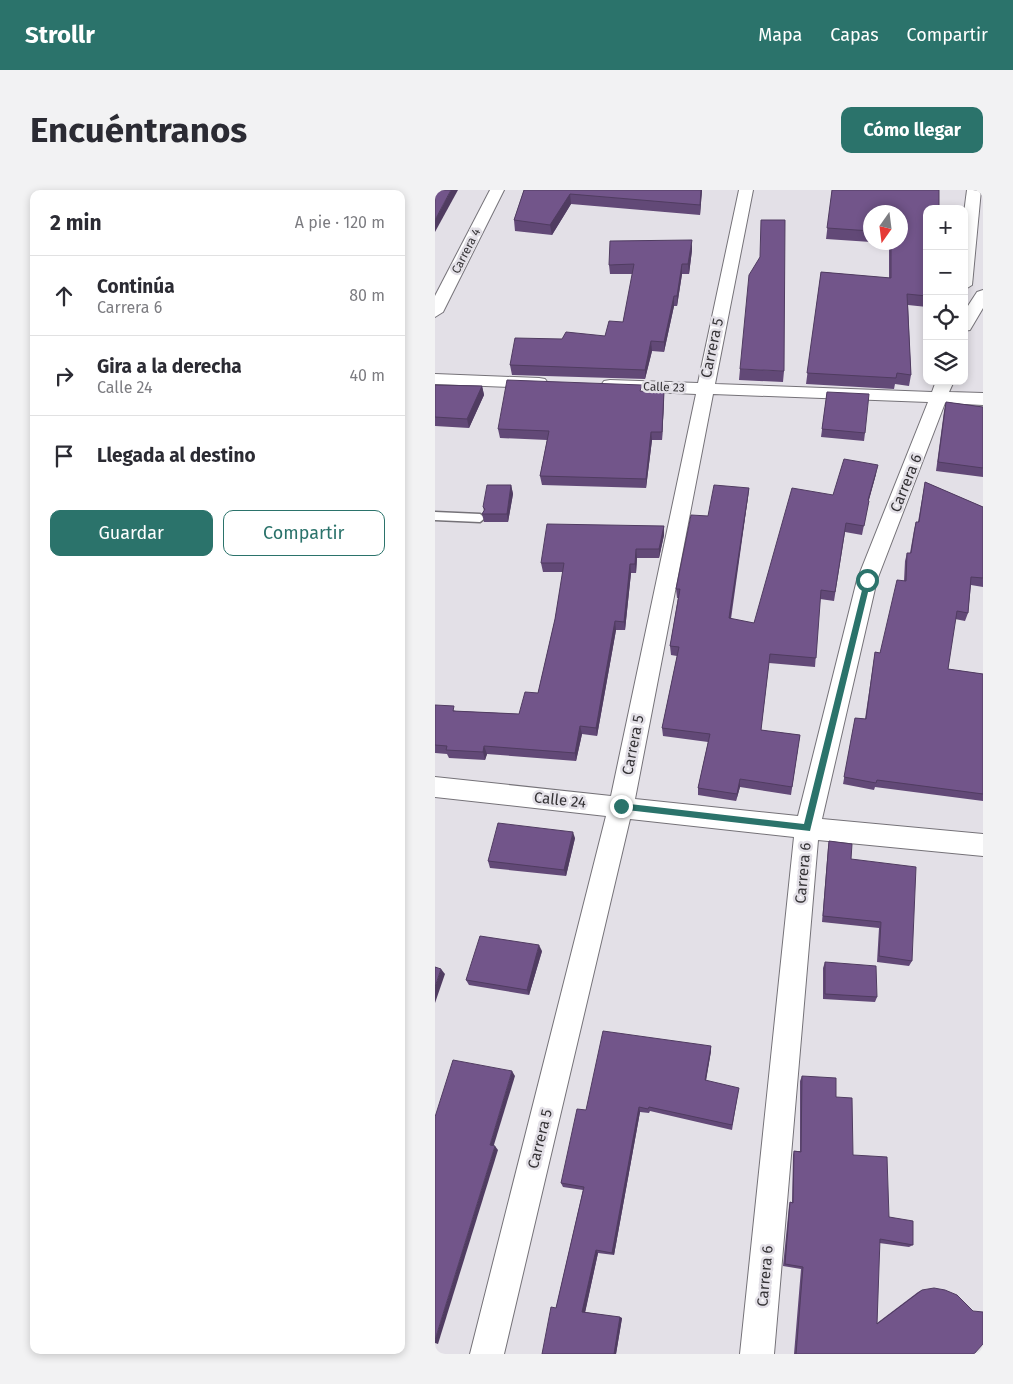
<!DOCTYPE html>
<html lang="es">
<head>
<meta charset="utf-8">
<style>
  :root { --surface:#fff; --page:#f2f2f3; --text:#2b2b33; --muted:#7c7c81; --line:#e1e1e2; --accent:#2b736b }
  body { margin:0; font-family:"Fira Sans",sans-serif; background:var(--page); color:var(--text) }
  .controls { position:absolute; right:15px; top:15px; display:grid; overflow:hidden; border-radius:10px; box-shadow:0 2px 8px #0003 }
  .controls button { width:45px; height:45px; display:grid; place-items:center; padding:0; border:0; border-bottom:1px solid var(--line); background:var(--surface); color:var(--text); font:25px sans-serif }
  .compass { position:absolute; left:428px; top:15px; width:45px; height:45px; border-radius:50%; background:var(--surface); box-shadow:0 2px 8px #0003; rotate:194deg }
  .stop { position:absolute; width:15px; height:15px; margin:-11px; border:4px solid #2b736b; border-radius:50%; background:#fff }
  .stop.end { background:#2b736b; border-color:#fff; box-shadow:0 1px 5px #0008 }
  .list { margin:0; padding:0; list-style:none }
  h2 { display:flex; justify-content:space-between; align-items:center; height:65px; margin:0; padding:0 20px; font-size:21px }
  h2 small { font-size:16px; font-weight:400; color:var(--muted) }
  .list li { display:grid; grid-template-columns:32px 1fr auto; gap:15px; align-items:center; box-sizing:border-box; height:80px; padding:0 20px; border-top:1px solid var(--line) }
  .list b { display:block; font-size:19px; white-space:nowrap }
  .list p { margin:0; font-size:16px; white-space:nowrap; color:var(--muted) }
  .list em { font-size:16px; font-style:normal; color:var(--muted) }
  .actions { display:flex; gap:10px; padding:15px 20px }
  .actions a { flex:1; padding:11px 0; border:1px solid var(--accent); border-radius:10px; text-align:center; font-size:18px; color:var(--accent) }
  .actions .main { background:var(--accent); color:#fff }
  .icon { flex:none; width:28px; height:28px; fill:none; stroke:currentColor; stroke-width:2; stroke-linecap:round; stroke-linejoin:round }
  .map { position:relative; flex:none; width:548px; height:1164px; overflow:hidden; border-radius:10px }
  header { display:flex; align-items:center; gap:30px; box-sizing:border-box; height:70px; padding:0 25px; background:var(--accent); color:#fff }
  header strong { font-size:24px }
  nav { display:flex; gap:28px; margin-inline-start:auto; font-size:18px }
  .intro { display:flex; align-items:center; justify-content:space-between; box-sizing:border-box; height:120px; padding:0 30px }
  h1 { margin:0; font-size:35px }
  .button { padding:12px 22px; border-radius:10px; background:var(--accent); color:#fff; font-size:18px; font-weight:700 }
  main { display:flex; gap:30px; padding:0 30px }
  aside { flex:1; background:var(--surface); border-radius:10px; box-shadow:0 2px 8px #0003 }
  .map>svg:first-child { display:block }
</style>
</head>
<body>
<header>
<strong>Strollr</strong>
<nav><a>Mapa</a><a>Capas</a><a>Compartir</a></nav>
</header>
<div class="intro"><h1>Encuéntranos</h1><a class="button">Cómo llegar</a></div>
<main>
<aside>
<h2>2 min<small>A pie · 120 m</small></h2>
<ul class="list">
<li><svg class="icon" aria-label="ahead" viewBox="0 0 24 24"><path d="M12 20V5M6 11l6-6 6 6"/></svg><div><b>Continúa</b><p>Carrera 6</p></div><em>80 m</em></li>
<li><svg class="icon" aria-label="right" viewBox="0 0 24 24"><path d="M7 20v-9h11M14 6l5 5-5 5"/></svg><div><b>Gira a la derecha</b><p>Calle 24</p></div><em>40 m</em></li>
<li><svg class="icon" aria-label="arrive" viewBox="0 0 24 24"><path d="M6 21V4h12l-3 4 3 4H6"/></svg><div><b>Llegada al destino</b></div></li>
</ul>
<div class="actions"><a class="main">Guardar</a><a>Compartir</a></div>
</aside>
<div class="map">
<svg width="548" height="1164" viewBox="0 0 548 1164">
  <rect width="100%" height="100%" fill="#e3e0e7"/>
  <g fill="none" stroke-linecap="round" stroke-linejoin="round">
    <defs>
      <polygon id="lane" points="0,322 45,324 50,328 45,332 0,330"/>
      <g id="street">
        <polygon points="55,0 69,0 8,122 0,127 0,106"/>
        <path d="M304 0H318L280 194 497 202 501 191H519L514 202 548 203V215L510 213 442 390 387 629 548 644V666L383 650 339 1164H305L359 647 195 629 69 1164H35L171 626 0 607V587L176 606 261 204 175 200 169 199 166 195 169 191 175 190 263 193ZM278 204 493 212 422 390 363 626 200 609Z"/>
        <polygon points="532,0 546,0 537,95 529,100 529,23"/>
        <polygon points="548,100 548,118 535,140 529,141 529,122 542,102"/>
        <polygon points="0,184 104,188 110,189 113,193 110,197 104,198 0,194"/>
      </g>
    </defs>
    <use href="#lane" stroke="#757278" stroke-width="3"/>
    <use href="#street" stroke="#757278" stroke-width="2"/>
    <use href="#lane" fill="#fff" fill-rule="evenodd"/>
    <use href="#street" fill="#fff" fill-rule="evenodd"/>
  </g>
  <g fill="#624977">
    <polygon points="89,0 267,0 265,25 136,14 117,45 80,41 79,30"/>
    <polygon points="397,0 504,0 504,19 492,19 492,117 473,115 476,185 474,196 460,194 459,199 371,194 386,82 454,88 454,54 437,52 466,52 466,22 436,22 436,52 391,49"/>
    <polygon points="257,60 254,84 247,84 242,116 239,116 229,162 217,161 210,189 77,185 75,175 127,149 170,146 188,132 198,84 175,84 174,75"/>
    <polygon points="305,179 349,181 348,192 304,190"/>
    <polygon points="0,195 47,196 49,205 34,238 0,236"/>
    <polygon points="207,201 229,202 229,210 227,250 217,250 211,298 107,295 105,286 112,250 65,248 63,239"/>
    <polygon points="392,202 430,243 429,251 386,247"/>
    <polygon points="511,212 548,217 548,287 501,281 509,221"/>
    <polygon points="441,284 434,310 427,345 410,342 399,411 385,409 380,477 334,473 326,540 365,545 356,605 305,597 301,611 263,605 263,598 273,552 228,546 227,538 242,466 236,465 235,456 243,408 242,408 241,399 314,298 313,307 296,429 319,433 398,305"/>
    <polygon points="490,292 548,317 548,397 536,395 533,423 530,431 520,429 513,479 548,484 548,611 440,597 439,600 408,594 420,528 430,529 440,462 445,463 469,391 470,371 472,363 475,363 479,340 481,332 483,332"/>
    <polygon points="76,295 78,304 73,332 49,332 47,324 49,321 48,317"/>
    <polygon points="229,336 229,345 224,368 202,368 201,383 196,383 190,440 181,440 162,546 147,544 141,571 52,564 50,570 14,568 12,564 0,563 0,515 21,521 84,524 103,503 120,429 128,382 108,382 106,373"/>
    <polygon points="140,648 131,686 55,678 53,671"/>
    <polygon points="394,651 416,669 477,771 474,776 442,772 444,738 387,732 393,658"/>
    <polygon points="107,761 94,805 34,795 31,790"/>
    <polygon points="390,772 442,807 440,812 388,809 388,778"/>
    <polygon points="276,856 276,861 271,891 303,903 297,940 215,921 214,923 205,922 179,1065 163,1063 150,1122 187,1128 181,1164 107,1164 121,1118 148,1000 128,997 126,993 151,920"/>
    <polygon points="367,886 401,907 418,965 454,1027 478,1055 474,1057 444,1053 442,1133 483,1102 487,1100 539,1164 359,1164 366,1079 348,1076 354,1016 355,1012 357,1013 358,965 359,961 365,961 365,891"/>
  </g>
  <g fill="#503c61">
    <polygon points="16,0 23,0 0,42 0,30"/>
    <polygon points="266,0 267,0 265,25 265,15"/>
    <polygon points="135,4 136,14 117,45 115,35"/>
    <polygon points="257,50 257,60 254,84 253,74"/>
    <polygon points="247,74 247,84 242,116 242,106"/>
    <polygon points="239,106 239,116 229,162 229,152"/>
    <polygon points="216,151 217,161 210,189 210,180"/>
    <polygon points="47,196 49,205 34,238 32,229"/>
    <polygon points="229,202 229,210 227,250 227,242"/>
    <polygon points="216,242 217,250 211,298 211,289"/>
    <polygon points="443,275 441,284 431,320 433,310"/>
    <polygon points="76,295 78,304 73,332 72,324"/>
    <polygon points="314,298 313,307 294,437 294,428"/>
    <polygon points="229,336 229,345 224,368 224,359"/>
    <polygon points="201,359 202,368 201,383 200,374"/>
    <polygon points="195,374 196,383 190,440 189,432"/>
    <polygon points="180,431 181,440 162,546 161,538"/>
    <polygon points="145,536 147,544 141,571 140,563"/>
    <polygon points="49,556 52,564 50,570 48,562"/>
    <polygon points="305,589 305,597 301,611 302,604"/>
    <polygon points="138,642 140,648 131,686 129,680"/>
    <polygon points="104,755 107,761 94,805 92,800"/>
    <polygon points="6,779 10,784 0,813 0,797"/>
    <polygon points="276,856 276,861 270,895 270,890"/>
    <polygon points="77,881 80,886 58,958 55,955"/>
    <polygon points="204,917 205,922 179,1065 177,1063"/>
    <polygon points="60,956 63,960 3,1154 0,1153 0,1150"/>
    <polygon points="161,1060 163,1063 150,1123 147,1122"/>
    <polygon points="185,1127 187,1128 181,1164 179,1164"/>
  </g>
  <g fill="#72558a" stroke="#503c61">
    <polygon points="0,0 16,0 0,30"/>
    <polygon points="89,0 266,0 265,15 135,4 115,35 79,30"/>
    <polygon points="397,0 504,0 504,19 492,19 492,106 472,104 476,185 462,183 461,188 372,183 386,82 456,88 456,52 466,52 466,22 436,22 436,41 392,38"/>
    <polygon points="326,30 350,30 349,181 305,179 314,85 325,67"/>
    <polygon points="257,50 253,74 247,74 242,106 239,106 229,152 216,151 210,180 75,175 80,148 127,149 131,142 170,146 174,131 188,132 199,74 174,75 175,51"/>
    <polygon points="72,190 207,195 205,201 229,202 227,242 216,242 211,289 105,286 114,241 63,239"/>
    <polygon points="0,195 47,196 32,229 0,227"/>
    <polygon points="392,202 434,204 430,243 387,239"/>
    <polygon points="511,212 548,217 548,278 503,272"/>
    <polygon points="409,269 443,275 433,310 434,311 429,336 411,333 400,402 386,400 381,468 335,464 326,540 365,545 357,597 305,589 302,604 263,598 275,544 227,538 244,457 235,456 245,399 241,399 256,325 273,326 279,295 314,298 294,428 319,433 357,298 398,305"/>
    <polygon points="490,292 548,317 548,388 536,387 533,423 522,421 513,479 548,484 548,604 442,590 441,593 409,587 420,528 431,529 440,462 445,463 462,390 471,391 472,363 476,363 481,332 484,332"/>
    <polygon points="52,295 76,295 72,324 47,324 50,319 48,317"/>
    <polygon points="112,334 229,336 224,359 201,359 200,374 195,374 189,432 180,431 161,538 145,536 140,563 49,556 48,562 11,560 12,556 0,555 0,515 19,516 18,521 84,524 90,502 103,503 120,429 129,373 106,373"/>
    <polygon points="63,633 138,642 129,680 53,671"/>
    <polygon points="394,651 417,654 416,669 481,677 477,771 444,766 446,732 388,726"/>
    <polygon points="45,746 104,755 92,800 31,790"/>
    <polygon points="390,772 441,776 442,807 390,804"/>
    <polygon points="0,777 6,779 0,797"/>
    <polygon points="168,841 276,856 270,890 304,898 297,935 214,917 213,919 204,917 177,1063 161,1060 147,1122 185,1127 179,1164 107,1164 116,1117 121,1118 149,997 126,993 142,919 151,920"/>
    <polygon points="18,870 77,881 55,955 60,956 0,1150 0,927"/>
    <polygon points="367,886 401,888 401,907 417,908 418,965 452,967 454,1027 478,1031 478,1055 445,1049 442,1134 487,1100 499,1098 510,1100 522,1105 538,1121 548,1122 548,1154 539,1164 361,1164 368,1077 350,1074 355,1012 358,1013 359,961 366,962"/>
  </g>
  <polygon fill="#2b736b" points="430,388 436,390 375,641 183,619 183,614 186,613 369,634"/>
  <g text-anchor="middle" dominant-baseline="central" stroke-width="5" stroke-linejoin="round" paint-order="stroke">
    <g font-size="12" fill="#343235" stroke="#e3e0e7">
      <text transform="translate(31 61) rotate(-63)">Carrera 4</text>
      <text transform="translate(229 197) rotate(2)">Calle 23</text>
    </g>
    <g font-size="15" fill="#343235" stroke="#e3e0e7">
      <text transform="translate(277 158) rotate(-78)">Carrera 5</text>
      <text transform="translate(471 293) rotate(-68)">Carrera 6</text>
      <text transform="translate(198 555) rotate(-79)">Carrera 5</text>
      <text transform="translate(125 610) rotate(6)">Calle 24</text>
      <text transform="translate(368 683) rotate(-85)">Carrera 6</text>
      <text transform="translate(105 949) rotate(-76)">Carrera 5</text>
      <text transform="translate(330 1086) rotate(-85)">Carrera 6</text>
    </g>
  </g>
</svg>
<div class="controls">
<button>+</button>
<button>−</button>
<button><svg class="icon" aria-label="locate" viewBox="0 0 24 24"><circle cx="12" cy="12" r="6"/><path d="M12 2v4M12 18v4M2 12h4M18 12h4"/></svg></button>
<button><svg class="icon" aria-label="layers" viewBox="0 0 24 24"><path d="M12 4l9 5-9 5-9-5zM3 14l9 5 9-5"/></svg></button>
</div>
<svg class="compass" viewBox="-18 -18 36 36"><path d="M0-13l5 13h-10z" fill="#e53935"/><path d="M0 13l5-13h-10z" fill="#7c7c81"/></svg>
<div class="stop" style="left:432px;top:390px"></div>
<div class="stop end" style="left:186px;top:616px"></div>
</div>
</main>
</body>
</html>
